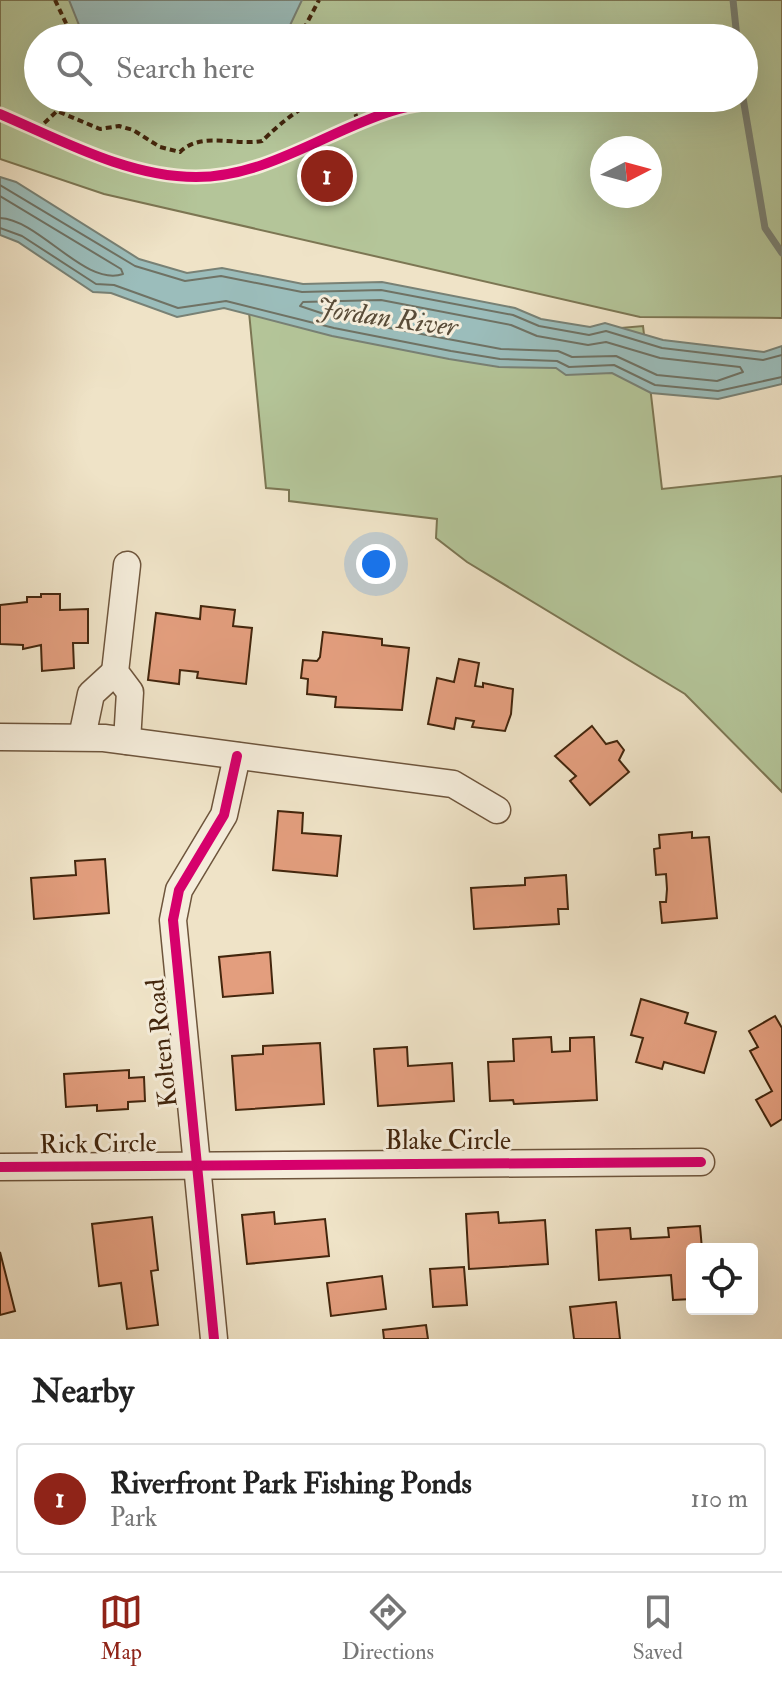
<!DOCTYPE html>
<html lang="en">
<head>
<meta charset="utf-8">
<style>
  :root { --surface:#fff; --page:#f6f6f6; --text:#222; --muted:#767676; --line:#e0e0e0; --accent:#8f2418 }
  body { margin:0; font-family:"IM FELL Double Pica",serif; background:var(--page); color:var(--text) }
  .controls { position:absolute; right:24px; bottom:24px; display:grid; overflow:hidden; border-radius:8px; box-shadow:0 8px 32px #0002 }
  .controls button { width:72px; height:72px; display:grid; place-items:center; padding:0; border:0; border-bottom:2px solid var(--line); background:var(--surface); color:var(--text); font:40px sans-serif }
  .compass { position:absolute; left:590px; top:136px; width:72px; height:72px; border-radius:50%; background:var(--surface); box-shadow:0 8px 32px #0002; rotate:84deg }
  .you { position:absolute; left:376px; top:564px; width:28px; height:28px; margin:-20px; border:6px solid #fff; border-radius:50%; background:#1a73e8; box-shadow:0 0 0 12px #1a73e833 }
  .badge { display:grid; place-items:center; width:52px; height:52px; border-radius:50%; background:var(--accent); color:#fff; font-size:26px; font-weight:700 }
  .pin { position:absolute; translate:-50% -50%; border:4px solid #fff; box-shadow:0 2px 8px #0006 }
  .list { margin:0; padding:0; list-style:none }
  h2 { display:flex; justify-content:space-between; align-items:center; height:104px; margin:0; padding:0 32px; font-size:34px }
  h2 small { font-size:26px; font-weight:400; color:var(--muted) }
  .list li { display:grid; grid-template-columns:52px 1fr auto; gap:24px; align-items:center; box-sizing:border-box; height:112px; margin:0 16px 16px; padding:0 16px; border:2px solid var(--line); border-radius:8px }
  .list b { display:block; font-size:30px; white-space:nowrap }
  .list p { margin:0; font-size:26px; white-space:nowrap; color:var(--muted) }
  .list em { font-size:26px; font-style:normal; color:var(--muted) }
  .icon { flex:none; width:44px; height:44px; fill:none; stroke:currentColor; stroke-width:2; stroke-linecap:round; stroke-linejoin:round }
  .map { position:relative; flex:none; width:782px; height:1339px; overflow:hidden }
  .search { position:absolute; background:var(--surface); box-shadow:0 8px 32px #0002; left:24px; right:24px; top:24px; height:88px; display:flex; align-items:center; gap:20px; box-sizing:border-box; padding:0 28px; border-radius:44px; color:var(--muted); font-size:30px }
  .sheet { height:232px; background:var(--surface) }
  nav { display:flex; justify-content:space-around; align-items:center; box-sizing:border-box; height:112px; border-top:2px solid var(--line); background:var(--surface); font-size:22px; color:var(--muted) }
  nav a { display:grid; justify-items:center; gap:4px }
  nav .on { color:var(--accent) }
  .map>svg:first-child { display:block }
</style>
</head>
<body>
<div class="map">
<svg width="782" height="1339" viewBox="0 0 782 1339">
  <rect width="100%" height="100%" fill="#efe3c7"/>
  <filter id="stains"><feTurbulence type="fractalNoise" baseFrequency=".0025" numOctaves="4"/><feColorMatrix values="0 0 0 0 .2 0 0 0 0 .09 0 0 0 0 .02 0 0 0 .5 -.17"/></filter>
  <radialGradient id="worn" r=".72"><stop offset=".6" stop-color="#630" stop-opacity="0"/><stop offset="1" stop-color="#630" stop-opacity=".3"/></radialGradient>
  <g fill="#b4c599" stroke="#7c7653" stroke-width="2" fill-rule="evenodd">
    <path d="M0 0H782V318L640 317 104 194 0 159ZM38 38H744V98H38ZM602 148H650V196H602Z"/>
    <polygon points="249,312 528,336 643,326 662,489 782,476 782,792 685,694 467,562 436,538 437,519 289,501 289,490 266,488"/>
  </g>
  <g fill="#9bbdbb" stroke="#788175" stroke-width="2">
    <polygon points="69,0 302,0 284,38 89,38 79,25"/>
    <polygon points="0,177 16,182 139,259 187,273 222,268 303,284 382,282 515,308 541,319 590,327 605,323 663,340 764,352 782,346 782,384 718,399 651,393 612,373 566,375 556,368 499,367 449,359 332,336 224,308 177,317 111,293 93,292 18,242 0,235"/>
  </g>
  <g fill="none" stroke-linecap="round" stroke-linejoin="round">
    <g stroke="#6f7264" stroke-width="2">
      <polyline points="0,185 135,266 185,281 221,276 302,292 381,290 513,315 539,326 589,335 606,331 662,348 763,360 782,355"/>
      <path d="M0 196 121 269 123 274C85 287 40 220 0 218"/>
      <polyline points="0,228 22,236 96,284 114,285 178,308 226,301 334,328 451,351 500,359 557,361 569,367 614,365 655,385 718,391 782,377"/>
      <polygon points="381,300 511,325 537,336 588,345 606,342 660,358 740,367 743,372 717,381 657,375 616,356 572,357 558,351 501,349 336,318 300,306 303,302"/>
    </g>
    <g stroke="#788175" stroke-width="7">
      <polyline points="733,0 737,38"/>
      <polyline points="743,98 765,228 782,253"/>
    </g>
  </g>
  <g fill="#e39e7e" stroke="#43260d" stroke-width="2">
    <polygon points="41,594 60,594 60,610 88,609 88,643 73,643 74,668 42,671 41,645 23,649 23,645 0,644 0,605 27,602 27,597 41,597"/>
    <polygon points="201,606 235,610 233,626 252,628 246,684 197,678 198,672 180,670 179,684 148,680 156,613 200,619"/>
    <polygon points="323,632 382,639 382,645 409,648 402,710 335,707 336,697 307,694 308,679 301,678 303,660 317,661 320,657"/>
    <polygon points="459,659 479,663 475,686 483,687 483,683 513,689 511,714 505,731 472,727 474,721 456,718 454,729 428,724 437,678 454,682"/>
    <polygon points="592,726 606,744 617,741 624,750 619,760 629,772 590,805 570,781 576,776 555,756"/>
    <polygon points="278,811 303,813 302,833 341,836 337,876 273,870"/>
    <polygon points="692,832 692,838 709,837 717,918 662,923 660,902 666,902 667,889 666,874 656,875 654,849 660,848 659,835"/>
    <polygon points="105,859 109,913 34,919 31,878 76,875 75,861"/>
    <polygon points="566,875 568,909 558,909 559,924 474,929 471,888 525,885 525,878"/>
    <polygon points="270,952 273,993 223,997 219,957"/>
    <polygon points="641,999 688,1013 685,1023 716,1032 704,1073 664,1062 662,1069 636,1062 643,1038 631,1035"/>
    <polygon points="775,1016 782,1028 782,1119 771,1126 756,1100 772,1091 750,1051 758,1047 749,1031"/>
    <polygon points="551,1037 552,1052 570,1051 570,1038 594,1037 597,1100 514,1104 513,1100 490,1101 488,1062 514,1061 513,1039"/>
    <polygon points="320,1043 324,1104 236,1110 232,1056 263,1054 263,1046"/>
    <polygon points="407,1047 408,1066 452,1063 454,1101 378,1106 374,1049"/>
    <polygon points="129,1070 129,1078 144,1077 145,1101 128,1102 128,1109 97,1111 97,1105 66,1107 64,1074"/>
    <polygon points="274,1212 275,1224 325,1219 329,1256 247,1264 242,1215"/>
    <polygon points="498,1212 499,1223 545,1220 548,1264 469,1269 466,1214"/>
    <polygon points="152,1217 158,1270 151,1271 158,1325 127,1329 121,1283 99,1286 92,1224"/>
    <polygon points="700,1226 702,1249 692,1249 692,1299 673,1300 671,1275 599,1280 596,1230 630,1228 631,1239 669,1237 668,1228"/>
    <polygon points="0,1252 15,1311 0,1315"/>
    <polygon points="464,1267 467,1305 433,1307 430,1269"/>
    <polygon points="382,1276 386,1309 331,1316 327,1283"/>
    <polygon points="616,1302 620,1339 574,1339 570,1307"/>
    <polygon points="426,1325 428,1339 384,1339 383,1330"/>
  </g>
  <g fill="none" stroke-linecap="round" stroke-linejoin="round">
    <defs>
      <g id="minor">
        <polyline points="0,737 104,738 453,784 497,810"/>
        <polyline points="82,737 91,694 115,672"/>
        <polyline points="127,741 130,692 115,672 127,565"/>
        <polyline points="0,1167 701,1162"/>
        <polyline points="214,1339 173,920 179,890 224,815 237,756"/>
      </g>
    </defs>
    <use href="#minor" stroke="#6e553c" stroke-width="29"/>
    <g stroke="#43260d" stroke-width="4" stroke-dasharray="6 4" stroke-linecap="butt">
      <polyline points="55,0 73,38"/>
      <polyline points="299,38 319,0"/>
      <polyline points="161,98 206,98"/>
      <path d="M37 130 57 111 100 129 119 126 133 130 160 147 180 152C202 131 234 146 262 141 279 125 327 78 352 107 355 111 357 120 360 125"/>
    </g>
    <use href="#minor" stroke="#f5eddb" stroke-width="26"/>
    <defs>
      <g id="cycleway">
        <path d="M0 114C61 140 128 177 196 177 267 177 327 131 392 111 421 101 458 102 489 98"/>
        <polyline points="0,1167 701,1162"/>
        <polyline points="214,1339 173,920 179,890 224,815 237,756"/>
      </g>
    </defs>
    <use href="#cycleway" stroke="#f5eddb" stroke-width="15"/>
    <use href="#cycleway" stroke="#d6006c" stroke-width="10"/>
  </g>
  <g text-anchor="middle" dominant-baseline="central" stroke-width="6" stroke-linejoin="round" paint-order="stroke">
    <g font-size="26" fill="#43260d" stroke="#f5eddb">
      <text transform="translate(162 1043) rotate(-96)">Kolten Road</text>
      <text x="448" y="1141">Blake Circle</text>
      <text transform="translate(98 1144) rotate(-1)">Rick Circle</text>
    </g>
    <g font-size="28" font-style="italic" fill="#594c38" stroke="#f5eddb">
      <text transform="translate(387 318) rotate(8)">Jordan River</text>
    </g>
  </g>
  <rect width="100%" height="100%" filter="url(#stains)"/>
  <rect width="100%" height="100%" fill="url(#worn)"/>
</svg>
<div class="controls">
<button><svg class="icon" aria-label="locate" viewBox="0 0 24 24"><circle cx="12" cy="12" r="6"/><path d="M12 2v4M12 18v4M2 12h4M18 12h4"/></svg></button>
</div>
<svg class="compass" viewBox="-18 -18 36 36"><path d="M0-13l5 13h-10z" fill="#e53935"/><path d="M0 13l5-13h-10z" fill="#767676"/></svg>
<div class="you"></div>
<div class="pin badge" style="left:327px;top:176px">1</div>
<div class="search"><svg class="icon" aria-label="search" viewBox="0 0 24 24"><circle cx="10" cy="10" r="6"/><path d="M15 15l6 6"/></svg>Search here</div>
</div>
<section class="sheet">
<h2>Nearby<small></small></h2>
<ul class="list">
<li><span class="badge">1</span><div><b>Riverfront Park Fishing Ponds</b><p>Park</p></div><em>110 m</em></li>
</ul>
</section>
<nav>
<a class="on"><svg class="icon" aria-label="map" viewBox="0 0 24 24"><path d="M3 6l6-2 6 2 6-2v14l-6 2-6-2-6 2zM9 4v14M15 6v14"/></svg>Map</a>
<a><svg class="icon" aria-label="directions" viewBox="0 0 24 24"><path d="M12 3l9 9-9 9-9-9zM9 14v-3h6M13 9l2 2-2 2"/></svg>Directions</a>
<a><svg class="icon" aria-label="saved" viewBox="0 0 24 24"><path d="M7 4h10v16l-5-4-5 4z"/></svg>Saved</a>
</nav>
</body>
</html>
